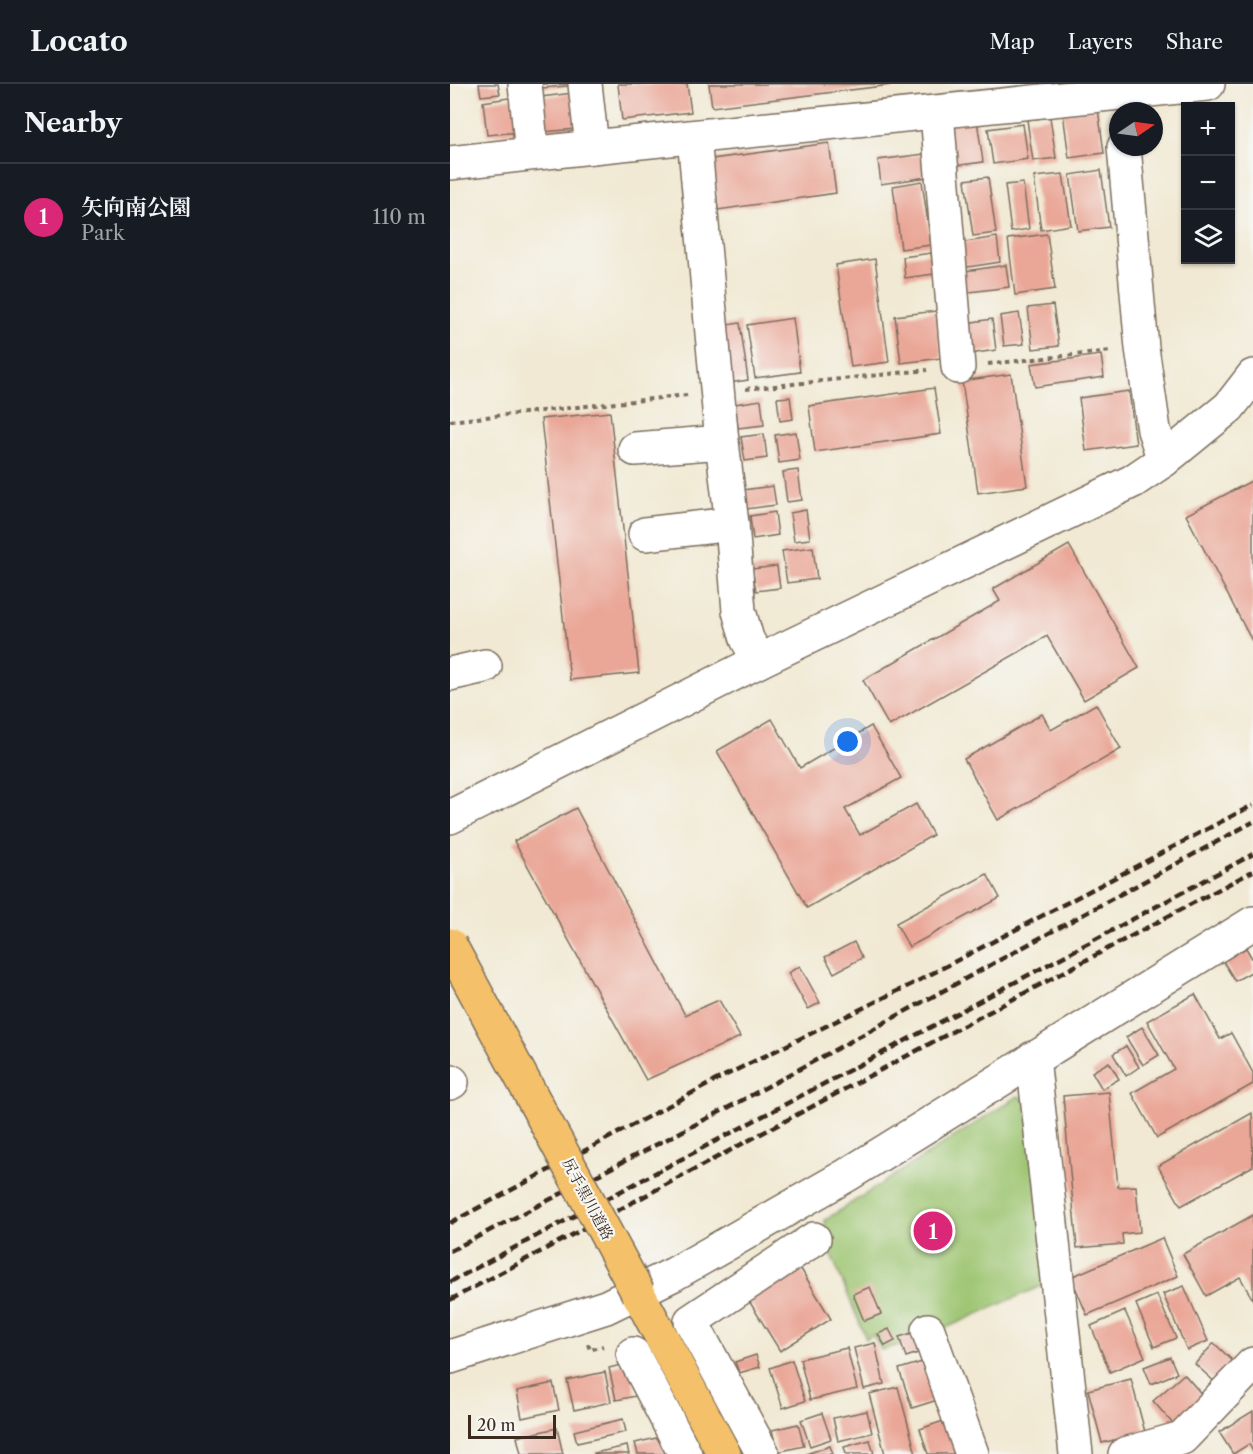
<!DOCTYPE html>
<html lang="en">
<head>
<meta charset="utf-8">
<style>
  :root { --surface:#171b24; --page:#242831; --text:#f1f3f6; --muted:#9ea1a6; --line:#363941; --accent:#db2777 }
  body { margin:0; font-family:"Libre Caslon Text","Noto Serif JP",serif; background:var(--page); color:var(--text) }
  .controls { position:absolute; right:18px; top:18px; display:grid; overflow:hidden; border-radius:0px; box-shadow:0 2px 4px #0004 }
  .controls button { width:54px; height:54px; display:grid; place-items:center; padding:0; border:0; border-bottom:2px solid var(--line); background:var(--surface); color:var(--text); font:30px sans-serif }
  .compass { position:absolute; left:659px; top:18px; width:54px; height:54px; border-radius:50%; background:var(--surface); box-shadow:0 2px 4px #0004; rotate:77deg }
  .scale { position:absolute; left:18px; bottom:15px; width:88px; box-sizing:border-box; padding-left:6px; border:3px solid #3b2a1e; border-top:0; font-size:16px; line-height:21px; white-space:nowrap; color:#3b2a1e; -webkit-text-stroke:4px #f6f6f2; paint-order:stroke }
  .you { position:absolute; left:398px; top:658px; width:21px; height:21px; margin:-15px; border:4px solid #fff; border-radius:50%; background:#1a73e8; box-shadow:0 0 0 9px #1a73e833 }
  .badge { display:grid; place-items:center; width:39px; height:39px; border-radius:50%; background:var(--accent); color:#fff; font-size:20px; font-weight:700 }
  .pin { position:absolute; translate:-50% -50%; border:3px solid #fff; box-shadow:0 2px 6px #0006 }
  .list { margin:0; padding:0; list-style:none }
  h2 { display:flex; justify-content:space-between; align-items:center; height:78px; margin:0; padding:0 24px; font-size:26px }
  h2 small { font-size:20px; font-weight:400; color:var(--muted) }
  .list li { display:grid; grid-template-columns:39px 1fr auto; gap:18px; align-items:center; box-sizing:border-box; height:108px; padding:0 24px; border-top:2px solid var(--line) }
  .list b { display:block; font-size:22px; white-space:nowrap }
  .list p { margin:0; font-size:20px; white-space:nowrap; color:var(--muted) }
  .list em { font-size:20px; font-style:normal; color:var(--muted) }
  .icon { flex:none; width:33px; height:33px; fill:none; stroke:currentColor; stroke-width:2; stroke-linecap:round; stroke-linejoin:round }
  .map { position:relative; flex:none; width:803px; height:1370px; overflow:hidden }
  header { display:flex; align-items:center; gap:36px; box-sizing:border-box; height:84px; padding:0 30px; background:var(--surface); border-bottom:2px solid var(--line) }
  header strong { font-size:28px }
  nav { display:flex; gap:33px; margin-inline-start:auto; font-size:21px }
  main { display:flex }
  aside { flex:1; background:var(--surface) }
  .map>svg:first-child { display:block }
</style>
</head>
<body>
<header>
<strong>Locato</strong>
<nav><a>Map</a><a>Layers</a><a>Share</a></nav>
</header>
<main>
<aside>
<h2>Nearby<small></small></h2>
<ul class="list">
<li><span class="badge">1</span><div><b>矢向南公園</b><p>Park</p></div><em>110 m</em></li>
</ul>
</aside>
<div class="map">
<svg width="803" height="1370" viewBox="0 0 803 1370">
  <rect width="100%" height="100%" fill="#f6f6f2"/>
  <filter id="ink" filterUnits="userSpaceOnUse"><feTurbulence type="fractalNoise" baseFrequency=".0167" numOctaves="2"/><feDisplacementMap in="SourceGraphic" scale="12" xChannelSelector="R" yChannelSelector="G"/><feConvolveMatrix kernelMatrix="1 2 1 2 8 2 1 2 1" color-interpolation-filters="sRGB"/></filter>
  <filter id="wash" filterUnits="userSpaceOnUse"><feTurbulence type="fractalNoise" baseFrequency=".008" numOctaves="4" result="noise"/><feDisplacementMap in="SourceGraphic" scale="24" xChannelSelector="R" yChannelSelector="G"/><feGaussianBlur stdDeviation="1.35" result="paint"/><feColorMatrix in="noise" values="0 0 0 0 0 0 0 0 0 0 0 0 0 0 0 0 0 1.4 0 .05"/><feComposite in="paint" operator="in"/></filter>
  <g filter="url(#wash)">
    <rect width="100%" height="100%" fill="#f1e9d3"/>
    <polygon fill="#9dc571" stroke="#6c7848" stroke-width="1.5" points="568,1012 576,1016 598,1199 471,1255 431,1266 423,1251 416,1255 376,1158 375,1136"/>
    <g id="blocks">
      <g fill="#eaa798">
        <polygon points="29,0 48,0 50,10 31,12"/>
        <polygon points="91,0 118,0 118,2 91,4"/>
        <polygon points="168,0 237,0 241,28 172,36"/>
        <polygon points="259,0 441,0 441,1 262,23"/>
        <polygon points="123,9 126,45 93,48 91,13"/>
        <polygon points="65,13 70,48 37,51 33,18"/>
        <polygon points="648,24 654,69 619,74 613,29"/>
        <polygon points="600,33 606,74 583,77 577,36"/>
        <polygon points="527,36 533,78 503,82 497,40"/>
        <polygon points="573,40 578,75 543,80 538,45"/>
        <polygon points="379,59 386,109 268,126 262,75"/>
        <polygon points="474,70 477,93 431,100 428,76"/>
        <polygon points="651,86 659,143 628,147 620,91"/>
        <polygon points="613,90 621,141 591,146 584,93"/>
        <polygon points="538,93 546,149 523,152 515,96"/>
        <polygon points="472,97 481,161 451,165 443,102"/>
        <polygon points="573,99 579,145 561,148 555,101"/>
        <polygon points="597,150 605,205 565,211 558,155"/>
        <polygon points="547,153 550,178 512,184 509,159"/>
        <polygon points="481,169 484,190 455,194 453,173"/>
        <polygon points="425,175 439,278 401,283 386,181"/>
        <polygon points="556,181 559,203 512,209 509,188"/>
        <polygon points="603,221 609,262 583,265 578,224"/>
        <polygon points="486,227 492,274 451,279 445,232"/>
        <polygon points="569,229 574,260 554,262 550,232"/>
        <polygon points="343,234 350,288 305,294 297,241"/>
        <polygon points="542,235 546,266 520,270 516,239"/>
        <polygon points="290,239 298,296 279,299 270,242"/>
        <polygon points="651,271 654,293 585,303 581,280"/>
        <polygon points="561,290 577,402 528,409 512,297"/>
        <polygon points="484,304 491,350 365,368 359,322"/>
        <polygon points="679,307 686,360 636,367 629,314"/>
        <polygon points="340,313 343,335 330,337 327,314"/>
        <polygon points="311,316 314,341 288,344 285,320"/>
        <polygon points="160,328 189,589 120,596 91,335"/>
        <polygon points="346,348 350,376 329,379 325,351"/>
        <polygon points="314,350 317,374 295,377 291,353"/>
        <polygon points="348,386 352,416 337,418 333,388"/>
        <polygon points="803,396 803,559 736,431"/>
        <polygon points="323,402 326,421 296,425 293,406"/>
        <polygon points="356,426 360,455 344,457 340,429"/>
        <polygon points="325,428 328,451 303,455 300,432"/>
        <polygon points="619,461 689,584 634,616 597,552 439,642 413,596 550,517 543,505"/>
        <polygon points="363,463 367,495 337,499 332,467"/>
        <polygon points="327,482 330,504 306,507 302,485"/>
        <polygon points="646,620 671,665 548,736 514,675 592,630 601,646"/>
        <polygon points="322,635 350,684 421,642 451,694 395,725 410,751 466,720 483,751 357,824 267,667"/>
        <polygon points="126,724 235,931 269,916 290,953 196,996 64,757"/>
        <polygon points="537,790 550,814 459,863 446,839"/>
        <polygon points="404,858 412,874 384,889 375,873"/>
        <polygon points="796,864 803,876 803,887 785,897 773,877"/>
        <polygon points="350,882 370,919 358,925 338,889"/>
        <polygon points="745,910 770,955 781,949 803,989 803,1000 707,1054 682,1009 724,985 697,937"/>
        <polygon points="692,943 709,971 693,981 676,953"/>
        <polygon points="676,962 689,983 676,992 663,970"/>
        <polygon points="659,978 669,995 652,1005 642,988"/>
        <polygon points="659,1008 668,1103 686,1102 690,1148 672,1150 673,1160 627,1164 613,1012"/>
        <polygon points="802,1029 803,1082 731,1122 708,1082"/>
        <polygon points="803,1131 803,1216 790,1193 756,1212 733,1170"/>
        <polygon points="712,1154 728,1192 637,1231 621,1193"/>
        <polygon points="348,1180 381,1235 330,1267 296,1212"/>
        <polygon points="734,1202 758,1257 737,1266 713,1210"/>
        <polygon points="420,1203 431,1230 414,1237 403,1210"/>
        <polygon points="707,1211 726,1254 704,1263 686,1220"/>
        <polygon points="675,1227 695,1273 660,1288 641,1242"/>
        <polygon points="439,1245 445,1257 435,1262 428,1250"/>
        <polygon points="462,1249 468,1269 456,1273 449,1253"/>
        <polygon points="425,1259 434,1300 414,1305 404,1264"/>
        <polygon points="764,1259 786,1280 767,1300 745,1280"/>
        <polygon points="397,1264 407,1305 360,1316 350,1275"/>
        <polygon points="306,1271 310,1283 289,1289 285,1278"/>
        <polygon points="720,1273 727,1289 701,1300 694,1283"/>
        <polygon points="482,1275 494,1314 462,1324 449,1285"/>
        <polygon points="342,1276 355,1317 333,1324 320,1284"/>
        <polygon points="179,1279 186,1312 166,1316 159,1284"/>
        <polygon points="155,1288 161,1318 124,1326 117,1296"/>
        <polygon points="734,1290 755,1314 724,1341 703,1317"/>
        <polygon points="681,1295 695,1348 652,1359 638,1306"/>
        <polygon points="103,1299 109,1326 72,1334 67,1307"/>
        <polygon points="448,1303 466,1370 435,1370 419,1310"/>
        <polygon points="417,1327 422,1349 388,1357 383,1334"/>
        <polygon points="803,1327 803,1368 799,1360 783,1370 769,1348"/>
        <polygon points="372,1329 381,1355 360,1362 351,1336"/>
        <polygon points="502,1334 513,1370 478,1370 470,1345"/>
        <polygon points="173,1335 176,1348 127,1359 124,1347"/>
        <polygon points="348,1340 354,1362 327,1368 322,1346"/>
        <polygon points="107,1344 113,1370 71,1370 67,1353"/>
        <polygon points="219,1351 223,1370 188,1370 185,1359"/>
        <polygon points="420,1356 424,1370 396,1370 394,1363"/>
        <polygon points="177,1362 179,1370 144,1370 144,1369"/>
        <polygon points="380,1362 383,1370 356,1370"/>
      </g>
    </g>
  </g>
  <g filter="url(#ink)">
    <use href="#blocks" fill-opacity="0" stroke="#7b6d5d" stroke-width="1.5"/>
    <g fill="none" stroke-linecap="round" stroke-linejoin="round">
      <defs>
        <g id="minor">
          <polyline points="75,0 82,69"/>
          <polyline points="135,0 142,63"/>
          <polyline points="487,29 508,283"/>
          <polyline points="244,53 272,358 282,440 289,527 297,555 309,577"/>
          <polyline points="674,63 692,264 704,346 714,376"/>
          <polyline points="0,79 142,63 758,0"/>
          <polyline points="185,365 272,358"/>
          <polyline points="195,450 282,440"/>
          <polyline points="0,590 35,582"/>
          <polyline points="0,733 309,577 683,397 714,376 779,323 803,292"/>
          <polyline points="583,974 626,1370"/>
          <polyline points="0,999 2,998"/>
          <polyline points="478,1246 522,1370"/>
          <polyline points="183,1270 235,1370"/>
          <polyline points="0,1273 156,1223 224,1190 397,1091 803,839"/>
          <polyline points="313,1370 241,1237 364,1155"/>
          <polyline points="675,1370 732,1354 803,1280"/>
        </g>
        <polyline id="major" points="188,1209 274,1370"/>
      </defs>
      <use href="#minor" stroke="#7b6d5d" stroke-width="36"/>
      <use href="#major" stroke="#7b6d5d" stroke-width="36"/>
      <g stroke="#7b6d5d" stroke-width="4" stroke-dasharray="4.5 4.5" stroke-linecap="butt">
        <polyline points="538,280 662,267"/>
        <polyline points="296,305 477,286"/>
        <polyline points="0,337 238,311"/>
        <polyline points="138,1260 140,1266 153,1262"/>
      </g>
      <use href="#minor" stroke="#fff" stroke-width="33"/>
      <use href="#major" stroke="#f4c16a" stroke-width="33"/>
      <g stroke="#3b2a1e" stroke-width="4.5" stroke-dasharray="9 4.5" stroke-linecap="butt">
        <polyline points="0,1139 274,992 464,899 803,721"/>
        <polyline points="0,1167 289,1018 803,738"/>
        <path d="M0 1198C268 1055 537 915 803 770"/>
        <polyline points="0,1216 803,787"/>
      </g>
      <defs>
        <polyline id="major-bridge" points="0,861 188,1209"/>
      </defs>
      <use href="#major-bridge" stroke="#7b6d5d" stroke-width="36" stroke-linecap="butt"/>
      <use href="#major-bridge" stroke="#f4c16a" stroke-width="33"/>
    </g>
  </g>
  <g text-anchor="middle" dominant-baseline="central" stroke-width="4.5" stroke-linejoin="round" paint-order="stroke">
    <g font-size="15" fill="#3b2a1e" stroke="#f6f6f2">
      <text transform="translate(138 1115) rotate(62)">尻手黒川道路</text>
    </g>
  </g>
</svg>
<div class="controls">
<button>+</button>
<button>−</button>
<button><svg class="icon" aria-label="layers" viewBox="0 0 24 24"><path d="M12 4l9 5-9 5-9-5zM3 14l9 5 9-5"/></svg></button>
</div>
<svg class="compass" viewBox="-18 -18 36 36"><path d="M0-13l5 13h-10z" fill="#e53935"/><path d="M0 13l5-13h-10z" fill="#9ea1a6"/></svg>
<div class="scale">20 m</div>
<div class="you"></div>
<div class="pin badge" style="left:483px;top:1147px">1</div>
</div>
</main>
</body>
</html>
